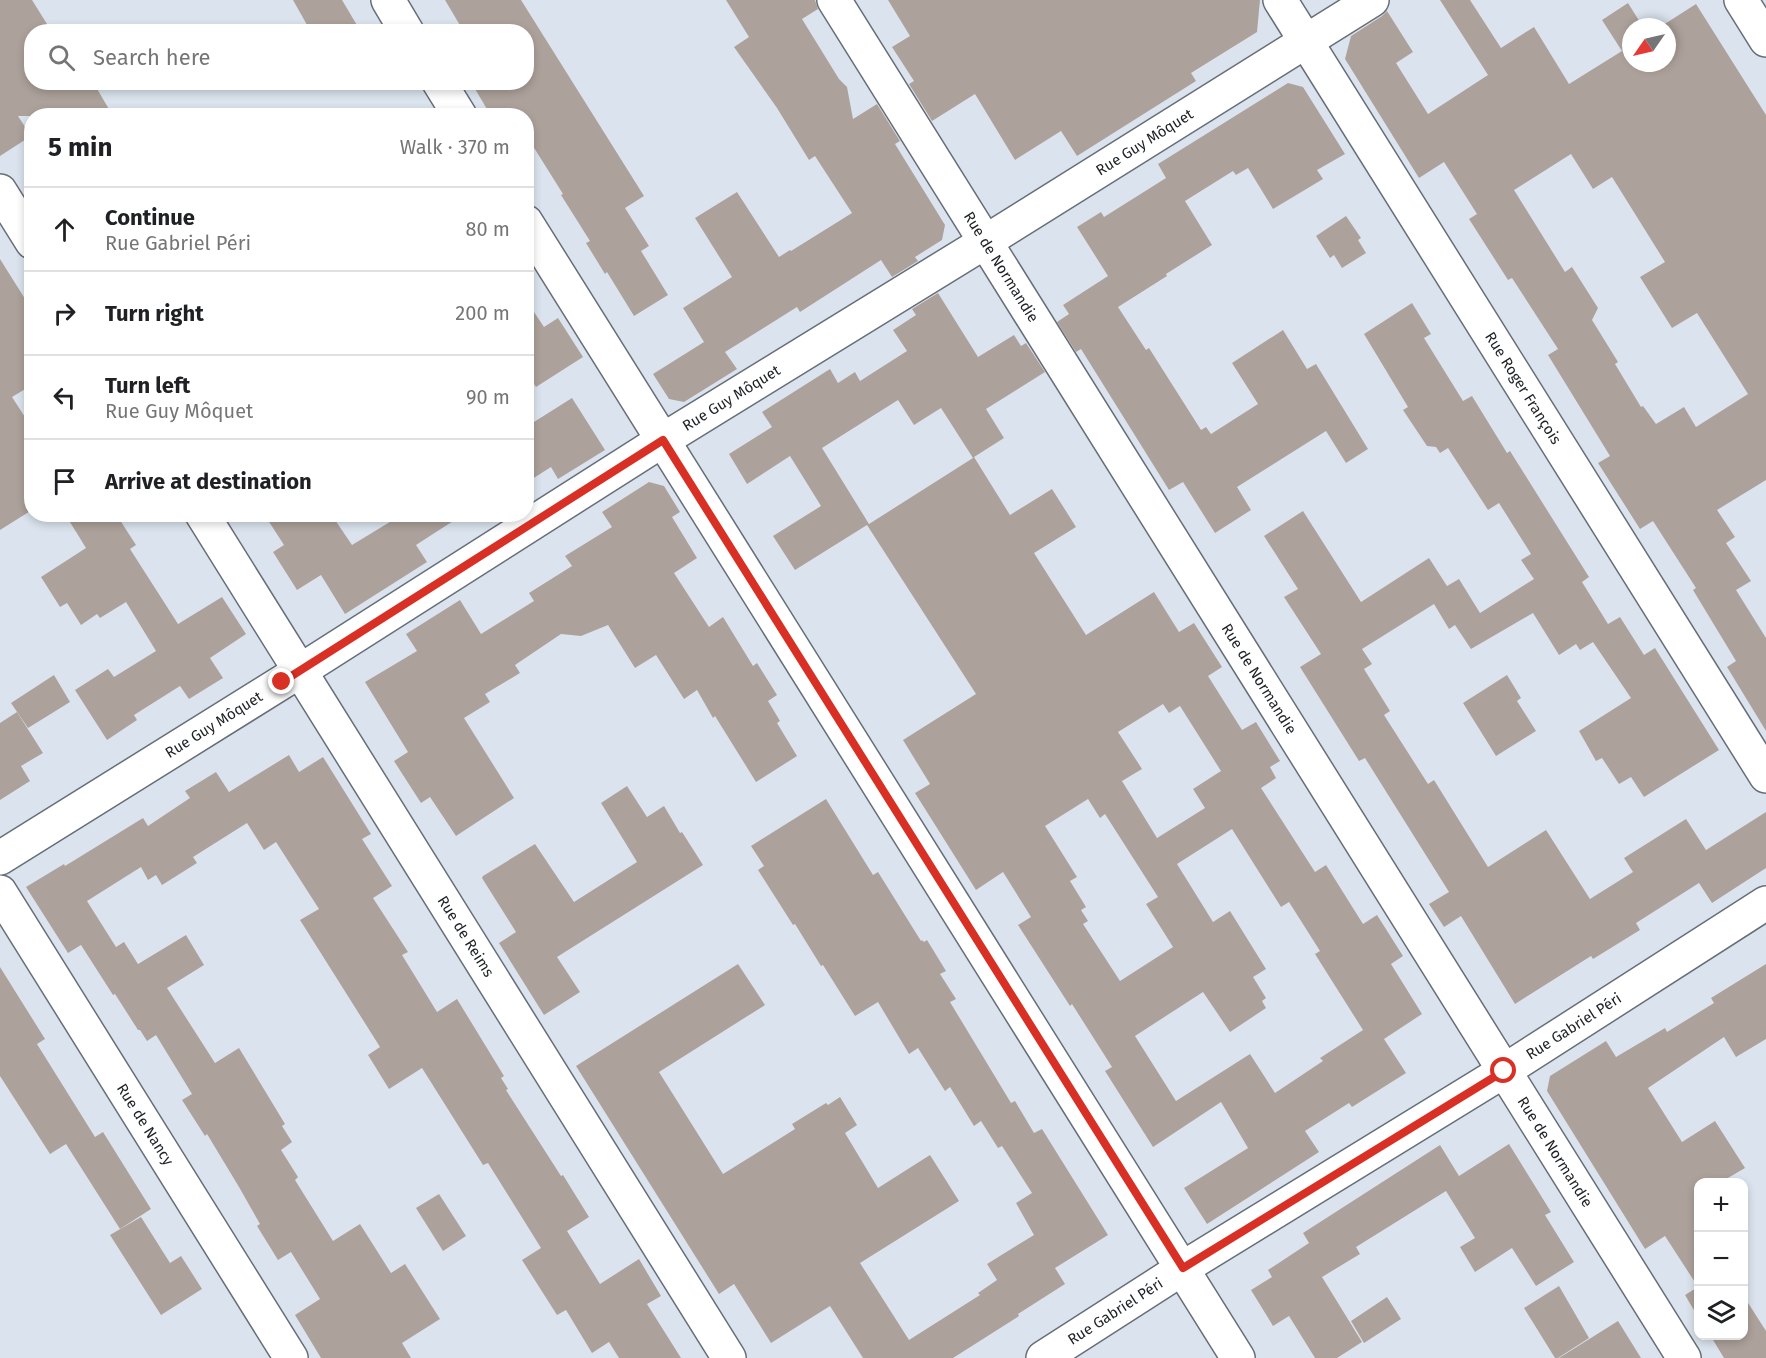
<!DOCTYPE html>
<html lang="en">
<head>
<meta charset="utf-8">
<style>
  :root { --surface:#fff; --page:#f2f2f2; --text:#202124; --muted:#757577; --line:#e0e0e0 }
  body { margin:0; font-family:"Fira Sans",sans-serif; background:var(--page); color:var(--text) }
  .controls { position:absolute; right:18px; bottom:18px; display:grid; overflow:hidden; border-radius:12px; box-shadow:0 3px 9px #0003 }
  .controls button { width:54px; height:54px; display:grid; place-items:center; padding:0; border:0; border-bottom:2px solid var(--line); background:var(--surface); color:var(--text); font:30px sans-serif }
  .compass { position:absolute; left:1622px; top:18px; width:54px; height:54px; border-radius:50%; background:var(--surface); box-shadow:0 3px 9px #0003; rotate:236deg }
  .stop { position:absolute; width:18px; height:18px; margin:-14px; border:4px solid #d93025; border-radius:50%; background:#fff }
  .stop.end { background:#d93025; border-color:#fff; box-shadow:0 2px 6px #0008 }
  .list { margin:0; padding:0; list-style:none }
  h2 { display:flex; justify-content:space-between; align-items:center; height:78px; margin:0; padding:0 24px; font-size:26px }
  h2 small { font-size:20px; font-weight:400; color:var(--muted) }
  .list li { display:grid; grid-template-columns:39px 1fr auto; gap:18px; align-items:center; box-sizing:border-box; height:84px; padding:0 24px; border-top:2px solid var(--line) }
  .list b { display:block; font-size:22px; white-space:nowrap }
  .list p { margin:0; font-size:20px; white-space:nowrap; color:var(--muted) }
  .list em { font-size:20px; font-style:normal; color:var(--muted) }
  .icon { flex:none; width:33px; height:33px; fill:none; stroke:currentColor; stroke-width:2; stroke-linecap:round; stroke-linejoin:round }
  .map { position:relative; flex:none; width:1766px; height:1358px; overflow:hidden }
  .search { position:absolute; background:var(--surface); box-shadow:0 3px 9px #0003; left:24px; top:24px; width:510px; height:66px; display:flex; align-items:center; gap:15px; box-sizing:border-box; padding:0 21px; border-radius:24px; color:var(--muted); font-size:22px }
  .panel { position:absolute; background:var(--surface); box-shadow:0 3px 9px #0003; left:24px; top:108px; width:510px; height:414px; border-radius:24px }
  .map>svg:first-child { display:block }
</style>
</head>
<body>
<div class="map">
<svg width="1766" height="1358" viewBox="0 0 1766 1358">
  <rect width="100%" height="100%" fill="#dbe4ee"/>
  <g fill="#ada29b" fill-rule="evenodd">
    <polygon points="0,0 32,0 52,32 32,32 32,82 93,82 113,116 18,116 31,136 0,156"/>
    <polygon points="293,0 342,0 361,32 311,32"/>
    <polygon points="445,0 521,0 644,196 625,208 649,246 641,251 668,295 634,316 607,272 605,274 586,243 590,241 561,195 563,194 526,135 526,116 491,116 471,82 526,82 526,32 464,32"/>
    <polygon points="726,0 815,0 818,9 802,19 839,79 847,87 853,119 877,104 900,141 895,144 945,225 942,240 915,257 918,261 892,277 881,260 800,312 797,307 725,352 737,369 684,402 669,399 653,374 704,342 683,308 732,277 695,218 737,192 779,257 790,250 791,251 852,213 815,156 809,160 777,108 734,47 749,37"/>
    <polygon points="888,0 1260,0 1257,32 1191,73 1196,81 1077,156 1061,131 1015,160 975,94 932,121 909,84 914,81 892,47 910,36"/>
    <path d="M1440 0H1470L1501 48 1534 27 1569 84 1622 51 1602 20 1628 3 1643 27H1631V63H1667V27H1660L1696 4 1766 115V480L1717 510 1735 537 1726 543 1751 581 1736 590 1766 638V731L1727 667 1736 661 1693 590 1696 588 1653 521 1640 529 1598 463 1610 456 1548 355 1558 349 1512 278 1508 280 1469 219 1477 214 1444 162 1419 178 1345 59 1351 36 1382 16 1387 11 1413 52 1396 63 1428 114 1488 75ZM1571 154 1593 189 1612 177 1665 262 1640 277 1672 328 1697 313 1748 394 1696 427 1684 407 1656 424 1643 406 1641 407 1615 364 1618 362 1592 320 1598 308 1572 267 1565 272 1514 190Z"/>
    <polygon points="1288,83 1303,87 1345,154 1317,170 1323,179 1273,209 1248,168 1236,175 1233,171 1185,201 1212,245 1166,274 1167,276 1118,307 1146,350 1149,348 1201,430 1206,427 1211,434 1258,404 1232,363 1283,330 1307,369 1316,364 1368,449 1346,463 1326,431 1237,487 1251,510 1215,533 1183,482 1169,490 1081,349 1076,352 1057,322 1069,314 1063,305 1108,276 1077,227 1101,212 1104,217 1166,178 1158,164"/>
    <polygon points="1346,216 1361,238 1358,240 1366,253 1342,268 1334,255 1330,258 1316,236"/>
    <polygon points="0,259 32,310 32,385 12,397 32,428 32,510 0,530"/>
    <path d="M938 293 978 357 1014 335 1021 346 1026 343 1045 372 986 409 1004 438 974 457 1010 515 1052 489 1076 527 1034 553 1086 635 1154 592 1179 632 1194 623 1222 667 1208 676 1242 730 1256 722 1280 761 1270 767 1276 778 1261 788 1315 872 1326 865 1363 924 1377 915 1403 956 1391 964 1422 1014 1384 1039 1406 1073 1352 1107 1349 1103 1305 1131 1319 1152 1207 1224 1184 1188 1248 1148 1221 1102 1153 1147 1105 1071 1112 1067 1072 1004 1070 1006 1018 925 1031 917 1003 872 976 890 915 793 930 784 903 740 976 694 867 525 795 570 773 536 821 506 790 456 747 484 729 454 772 427 762 412 830 369 838 383 855 372 860 381 907 351 893 330 916 315 912 309ZM898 400 914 425 941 408 973 458 869 524 822 448ZM1163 704 1169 713 1180 706 1221 771 1193 789 1205 808 1157 838 1122 781 1142 769 1118 732ZM1088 799 1100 818 1105 814 1158 897 1146 904 1173 947 1120 981 1083 924 1088 921 1081 910 1086 907 1070 881 1077 877 1045 826ZM1232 829 1281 907 1289 902 1320 951 1315 954 1363 1030 1320 1058 1323 1061 1275 1093 1250 1054 1176 1101 1135 1036 1203 992 1230 1032 1266 1008 1262 1001 1266 998 1253 977 1266 969 1230 911 1213 922 1177 864Z"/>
    <polygon points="526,300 544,327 558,318 583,357 536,387 526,372"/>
    <polygon points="1412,303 1431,334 1424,338 1463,401 1472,396 1507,453 1510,451 1589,577 1582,582 1608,624 1620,617 1644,655 1655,648 1719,750 1644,797 1631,777 1619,784 1602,758 1596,761 1579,731 1631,698 1593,642 1580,650 1576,644 1559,655 1533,613 1471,649 1455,625 1449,629 1434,604 1362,649 1372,664 1364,669 1390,711 1384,715 1428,784 1434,780 1488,867 1546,830 1590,899 1633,872 1624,858 1686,819 1706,850 1766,812 1766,868 1712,903 1699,883 1636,923 1640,930 1593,959 1591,956 1515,1004 1461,916 1444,927 1429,904 1449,892 1365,758 1359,761 1300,667 1321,654 1284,597 1298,589 1264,536 1303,511 1361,602 1429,558 1447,586 1459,579 1480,613 1534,579 1521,560 1531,554 1499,503 1488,510 1448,448 1440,453 1436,447 1427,446 1403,410 1408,407 1364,334"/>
    <polygon points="572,398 605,450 558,479 551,467 526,483 526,427"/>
    <polygon points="649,482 664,486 680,512 672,517 697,558 674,573 709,627 723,617 753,666 757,663 777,695 768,701 780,721 777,723 797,756 756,782 715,716 713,718 697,690 684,699 656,655 635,668 608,625 581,636 561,634 515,665 520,673 485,694 490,702 464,718 514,798 456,836 430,797 421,803 394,761 408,752 365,682 417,651 406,634 460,600 481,634 534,601 529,593 572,566 565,556 612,527 602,512"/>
    <polygon points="65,514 116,514 136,545 130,549 178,624 222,597 246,634 210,658 223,678 189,699 180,686 134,715 137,720 107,740 75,690 108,669 114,677 156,651 126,602 100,618 97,614 81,625 67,603 60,607 41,577 86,548"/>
    <polygon points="264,514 331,514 352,545 403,514 464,514 416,545 427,562 345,614 321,575 297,590 273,552 284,545"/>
    <polygon points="54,675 70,702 28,728 11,703"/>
    <polygon points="1507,675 1521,698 1517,701 1536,731 1496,756 1463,703"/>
    <polygon points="17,712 43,753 21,766 30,781 0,800 0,723"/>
    <polygon points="289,755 299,772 323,757 371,834 362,839 392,886 373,898 408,952 402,955 437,1012 457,999 504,1076 501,1078 508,1089 506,1090 561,1176 563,1175 589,1217 567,1231 600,1284 639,1259 661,1296 647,1304 681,1358 619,1358 609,1342 592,1353 566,1310 557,1315 522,1260 541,1248 488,1163 483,1165 422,1068 389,1089 368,1055 380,1047 300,920 319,909 276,842 264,850 247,823 193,857 197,863 162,885 156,875 148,880 141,867 87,901 116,947 124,942 138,964 186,935 204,965 167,988 215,1063 239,1048 285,1124 282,1126 292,1142 281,1150 298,1177 295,1180 333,1241 360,1224 391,1273 405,1264 440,1319 402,1343 411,1358 321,1358 295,1315 320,1299 291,1252 278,1260 257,1226 260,1224 239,1187 207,1134 205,1136 182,1100 192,1094 156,1035 147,1041 140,1030 138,1030 115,994 113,995 81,945 68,953 26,887 64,864 65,866 143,818 148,826 190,798 185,791 216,772 229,792"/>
    <polygon points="627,786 647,817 664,806 680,833 682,832 703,865 557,957 580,992 544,1015 499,943 516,932 482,878 483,876 535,844 574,902 637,862 601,803"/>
    <polygon points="826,799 873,875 878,872 921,941 922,940 924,942 927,940 946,971 940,974 956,999 950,1002 1011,1103 1015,1101 1034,1133 1042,1129 1108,1235 1055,1268 1065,1284 1018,1314 1019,1316 953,1358 863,1358 830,1306 771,1343 734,1284 719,1294 576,1066 738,964 765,1005 659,1072 723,1174 795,1129 792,1124 826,1103 828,1105 840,1097 857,1125 845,1133 878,1188 930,1155 959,1201 860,1263 909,1340 980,1295 978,1293 997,1280 987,1264 1034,1235 1016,1203 1032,1193 1002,1146 998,1148 981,1121 974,1126 950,1087 945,1091 918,1048 909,1054 878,1002 855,1016 823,965 821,966 795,924 793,925 758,870 764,866 751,846"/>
    <polygon points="1766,964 1766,1039 1736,1057 1724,1037 1648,1088 1682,1142 1715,1121 1745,1168 1721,1182 1698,1182 1698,1317 1685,1295 1698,1287 1665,1236 1645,1249 1547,1091 1550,1076 1606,1041 1616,1057 1665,1028 1667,1032 1714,1003 1711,998"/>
    <polygon points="0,967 45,1039 37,1044 95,1137 103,1132 151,1209 120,1229 66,1144 50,1154 0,1076"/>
    <polygon points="1509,1144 1551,1212 1545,1215 1574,1262 1536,1286 1512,1248 1475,1272 1460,1247 1475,1238 1446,1191 1356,1247 1360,1254 1322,1277 1362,1342 1337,1358 1315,1358 1289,1316 1273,1326 1251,1290 1272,1277 1268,1270 1309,1243 1303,1233 1440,1145 1459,1176"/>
    <polygon points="439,1194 466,1236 443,1251 416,1208"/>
    <polygon points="141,1217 170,1263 181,1256 202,1289 161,1315 110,1235"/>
    <polygon points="1559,1286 1589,1338 1558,1358 1555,1358 1524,1308"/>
    <polygon points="1743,1295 1766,1331 1766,1358 1724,1358 1710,1335 1743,1335"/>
    <polygon points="1387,1297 1401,1319 1364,1343 1351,1321"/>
    <polygon points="1618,1321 1641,1358 1559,1358"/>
  </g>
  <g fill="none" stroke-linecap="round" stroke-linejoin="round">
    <defs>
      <g id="minor">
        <polyline points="388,0 407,32"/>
        <path id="s1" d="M834 0 1684 1358"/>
        <path id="s2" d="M1280 0 1766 776"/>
        <polyline points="439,82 460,116"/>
        <polyline points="0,191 32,242"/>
        <polyline points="526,222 1238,1358"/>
        <path id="s3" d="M202 514 729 1358"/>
        <path id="s4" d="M0 858 300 671 663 440 985 242 1372 0"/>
        <path id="s5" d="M0 892 291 1358"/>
        <path id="s6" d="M1043 1358 1183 1268 1504 1071 1766 903"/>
      </g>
      <polyline id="tertiary" points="1741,0 1766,40"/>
    </defs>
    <use href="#minor" stroke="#676e77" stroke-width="36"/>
    <use href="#tertiary" stroke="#676e77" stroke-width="36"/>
    <use href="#minor" stroke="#fff" stroke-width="33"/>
    <use href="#tertiary" stroke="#fff" stroke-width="33"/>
  </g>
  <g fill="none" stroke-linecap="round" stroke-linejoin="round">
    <polyline stroke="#d93025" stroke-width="8" points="282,682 663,440 1183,1268 1504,1071"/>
  </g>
  <g text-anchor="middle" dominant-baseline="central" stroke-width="4.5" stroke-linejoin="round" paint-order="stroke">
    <g font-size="15" fill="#1e2124" stroke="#e9f1fb">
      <text stroke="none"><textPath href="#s4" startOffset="1350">Rue Guy Môquet</textPath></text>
      <text stroke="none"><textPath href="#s1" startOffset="315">Rue de Normandie</textPath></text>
      <text stroke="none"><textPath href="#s2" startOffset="458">Rue Roger François</textPath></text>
      <text stroke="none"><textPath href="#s4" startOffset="864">Rue Guy Môquet</textPath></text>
      <text stroke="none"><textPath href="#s1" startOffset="801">Rue de Normandie</textPath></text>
      <text stroke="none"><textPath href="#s4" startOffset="252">Rue Guy Môquet</textPath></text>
      <text stroke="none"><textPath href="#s3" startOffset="498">Rue de Reims</textPath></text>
      <text stroke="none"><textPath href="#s6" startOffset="626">Rue Gabriel Péri</textPath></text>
      <text stroke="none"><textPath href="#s5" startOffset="274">Rue de Nancy</textPath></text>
      <text stroke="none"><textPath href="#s1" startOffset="1359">Rue de Normandie</textPath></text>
      <text stroke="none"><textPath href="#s6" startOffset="86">Rue Gabriel Péri</textPath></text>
    </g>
  </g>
</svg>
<div class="controls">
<button>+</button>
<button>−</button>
<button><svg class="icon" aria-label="layers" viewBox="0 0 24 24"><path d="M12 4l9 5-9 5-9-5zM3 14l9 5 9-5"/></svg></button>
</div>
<svg class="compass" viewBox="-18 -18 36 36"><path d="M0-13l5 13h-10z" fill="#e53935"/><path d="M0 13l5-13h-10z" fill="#757577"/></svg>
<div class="stop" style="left:1504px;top:1071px"></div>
<div class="stop end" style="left:282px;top:682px"></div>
<div class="search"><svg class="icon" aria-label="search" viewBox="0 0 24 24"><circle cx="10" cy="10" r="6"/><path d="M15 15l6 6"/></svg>Search here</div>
<section class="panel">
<h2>5 min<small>Walk · 370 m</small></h2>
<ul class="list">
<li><svg class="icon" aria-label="ahead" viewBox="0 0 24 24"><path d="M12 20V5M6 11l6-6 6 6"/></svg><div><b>Continue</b><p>Rue Gabriel Péri</p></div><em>80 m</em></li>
<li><svg class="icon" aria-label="right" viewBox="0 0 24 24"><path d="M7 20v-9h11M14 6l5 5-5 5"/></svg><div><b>Turn right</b></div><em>200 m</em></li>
<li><svg class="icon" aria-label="left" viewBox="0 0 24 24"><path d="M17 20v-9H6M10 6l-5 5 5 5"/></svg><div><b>Turn left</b><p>Rue Guy Môquet</p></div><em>90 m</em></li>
<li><svg class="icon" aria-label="arrive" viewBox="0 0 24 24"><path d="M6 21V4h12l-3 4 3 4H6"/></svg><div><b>Arrive at destination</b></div></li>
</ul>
</section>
</div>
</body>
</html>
